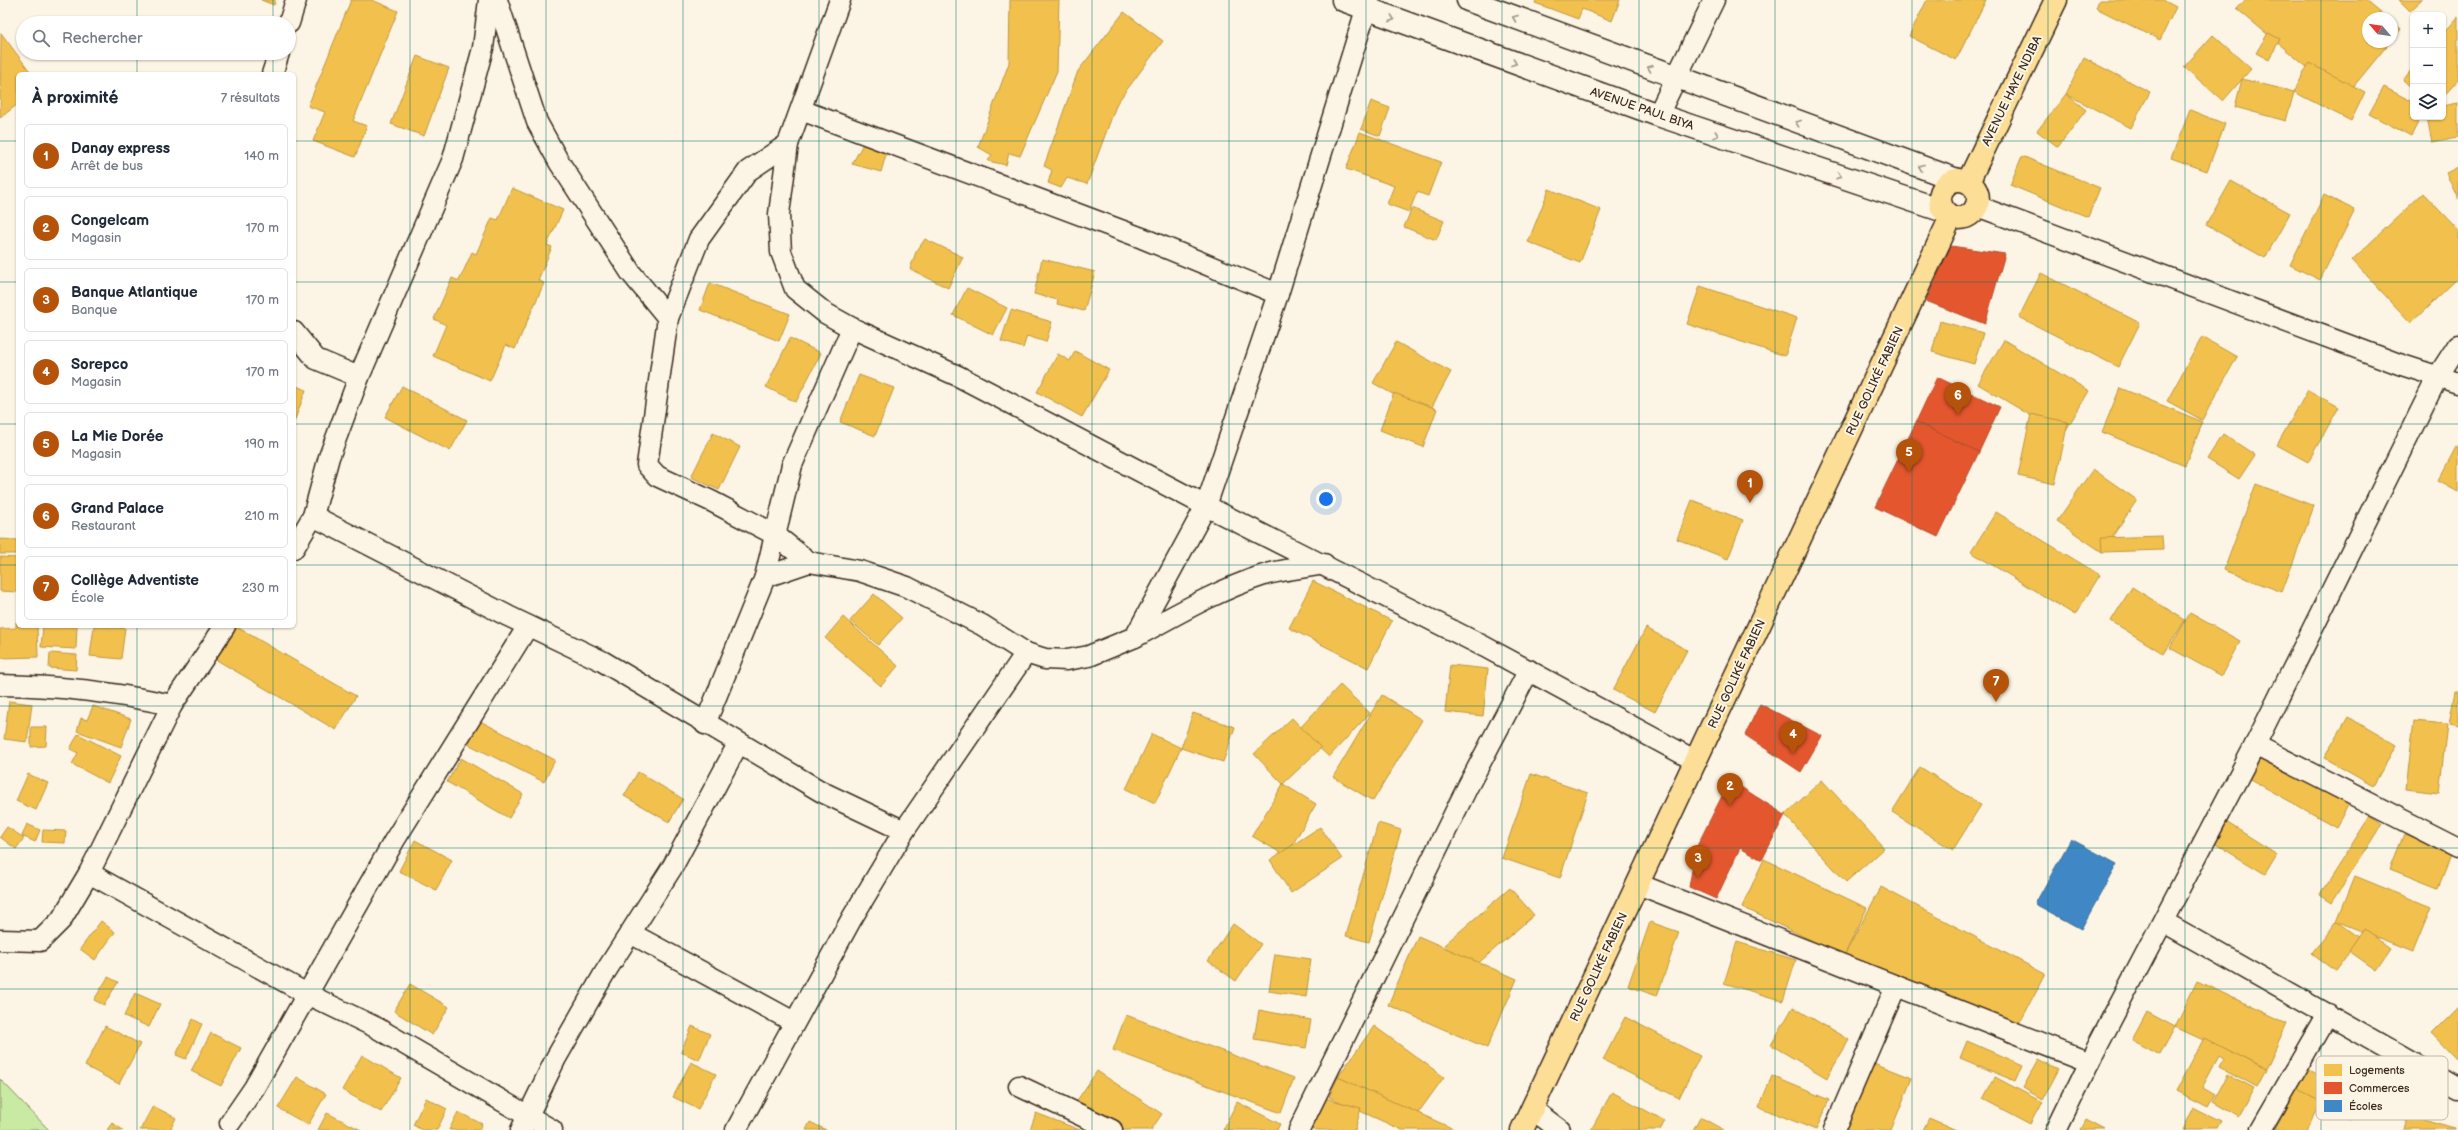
<!DOCTYPE html>
<html lang="fr">
<head>
<meta charset="utf-8">
<style>
  :root { --surface:#fff; --page:#f6f6f7; --text:#1f2937; --muted:#747a83; --line:#e0e1e3; --accent:#b45309 }
  body { margin:0; font-family:"Balsamiq Sans",sans-serif; background:var(--page); color:var(--text) }
  .controls { position:absolute; right:12px; top:12px; display:grid; overflow:hidden; border-radius:6px; box-shadow:0 1px 3px #0004 }
  .controls button { width:36px; height:36px; display:grid; place-items:center; padding:0; border:0; border-bottom:1px solid var(--line); background:var(--surface); color:var(--text); font:20px sans-serif }
  .compass { position:absolute; left:2362px; top:12px; width:36px; height:36px; border-radius:50%; background:var(--surface); box-shadow:0 1px 3px #0004; rotate:299deg }
  .you { position:absolute; left:1326px; top:499px; width:14px; height:14px; margin:-10px; border:3px solid #fff; border-radius:50%; background:#1a73e8; box-shadow:0 0 0 6px #1a73e833 }
  .badge { display:grid; place-items:center; width:26px; height:26px; border-radius:50%; background:var(--accent); color:#fff; font-size:13px; font-weight:700 }
  .pin { position:absolute; translate:-50% -33px; filter:drop-shadow(0 1px 2px #0008) }
  .pin::after { content:''; position:absolute; top:21px; width:14px; height:12px; background:inherit; clip-path:polygon(0 0,100% 0,50% 100%) }
  .list { margin:0; padding:0; list-style:none }
  h2 { display:flex; justify-content:space-between; align-items:center; height:52px; margin:0; padding:0 16px; font-size:17px }
  h2 small { font-size:13px; font-weight:400; color:var(--muted) }
  .list li { display:grid; grid-template-columns:26px 1fr auto; gap:12px; align-items:center; box-sizing:border-box; height:64px; margin:0 8px 8px; padding:0 8px; border:1px solid var(--line); border-radius:6px }
  .list b { display:block; font-size:15px; white-space:nowrap }
  .list p { margin:0; font-size:13px; white-space:nowrap; color:var(--muted) }
  .list em { font-size:13px; font-style:normal; color:var(--muted) }
  .icon { flex:none; width:22px; height:22px; fill:none; stroke:currentColor; stroke-width:2; stroke-linecap:round; stroke-linejoin:round }
  .map { position:relative; flex:none; width:2458px; height:1130px; overflow:hidden }
  .search { position:absolute; background:var(--surface); box-shadow:0 1px 3px #0004; left:16px; top:16px; width:280px; height:44px; display:flex; align-items:center; gap:10px; box-sizing:border-box; padding:0 14px; border-radius:22px; color:var(--muted); font-size:15px }
  .panel { position:absolute; background:var(--surface); box-shadow:0 1px 3px #0004; left:16px; top:72px; width:280px; height:556px; border-radius:6px }
  .map>svg:first-child { display:block }
</style>
</head>
<body>
<div class="map">
<svg width="2458" height="1130" viewBox="0 0 2458 1130">
  <rect width="100%" height="100%" fill="#fcf5e5"/>
  <filter id="ink" filterUnits="userSpaceOnUse"><feTurbulence type="fractalNoise" baseFrequency=".025" numOctaves="2"/><feDisplacementMap in="SourceGraphic" scale="8" xChannelSelector="R" yChannelSelector="G"/><feConvolveMatrix kernelMatrix="1 2 1 2 8 2 1 2 1" color-interpolation-filters="sRGB"/></filter>
  <g filter="url(#ink)">
    <polygon fill="#c9eaa2" stroke="#828a60" points="0,1079 49,1130 0,1130"/>
    <g fill="#f2c14e" stroke="#bb9440">
      <polygon points="261,0 275,0 274,5"/>
      <polygon points="351,0 372,0 398,11 353,121 367,126 355,157 313,141 325,112 308,106"/>
      <polygon points="1010,0 1059,0 1057,71 1020,156 1009,153 1006,165 988,161 992,155 978,147 1009,63"/>
      <polygon points="1536,0 1620,0 1612,21 1582,9 1578,19 1535,3"/>
      <polygon points="1927,0 1986,0 1956,60 1909,36"/>
      <polygon points="2099,0 2163,0 2176,7 2160,40 2096,8"/>
      <polygon points="2245,0 2365,0 2387,18 2368,18 2368,42 2390,42 2344,98 2237,9"/>
      <polygon points="2399,0 2422,0 2410,11"/>
      <polygon points="1124,12 1163,41 1117,103 1087,184 1067,178 1061,188 1048,183 1052,170 1044,166 1078,71"/>
      <polygon points="2458,17 2458,80 2443,97 2443,34"/>
      <polygon points="2392,22 2401,29 2392,40"/>
      <polygon points="1,33 32,74 18,74 18,104 0,118"/>
      <polygon points="2268,33 2280,39 2269,60 2256,53"/>
      <polygon points="2213,35 2251,69 2223,101 2184,67"/>
      <polygon points="417,56 449,68 424,136 391,124"/>
      <polygon points="2084,58 2150,92 2131,128 2066,94"/>
      <polygon points="2309,63 2365,92 2351,121 2294,92"/>
      <polygon points="2413,68 2413,89 2403,80"/>
      <polygon points="2242,79 2294,92 2286,121 2235,107"/>
      <polygon points="2384,87 2413,102 2413,117 2421,117 2411,136 2369,114"/>
      <polygon points="2066,94 2086,110 2058,147 2037,131"/>
      <polygon points="1371,101 1390,108 1380,136 1361,129"/>
      <polygon points="2458,103 2458,137 2432,142 2427,117 2443,117 2443,106"/>
      <polygon points="2190,110 2225,124 2207,171 2171,158"/>
      <polygon points="1360,132 1441,162 1428,196 1417,192 1409,212 1387,204 1394,186 1346,169"/>
      <polygon points="863,144 887,151 881,172 852,164"/>
      <polygon points="2022,156 2100,188 2088,217 2010,185"/>
      <polygon points="2458,167 2458,199 2446,173"/>
      <polygon points="2231,181 2290,213 2265,258 2206,225"/>
      <polygon points="512,188 563,210 547,245 552,247 538,280 544,283 515,349 506,345 490,381 433,356 446,325 434,319 452,278 459,281 472,252 476,254 492,218 498,220"/>
      <polygon points="1549,189 1601,210 1580,263 1528,242"/>
      <polygon points="2423,193 2458,230 2458,278 2411,323 2352,260"/>
      <polygon points="2324,195 2355,210 2320,280 2290,265"/>
      <polygon points="1412,208 1444,221 1436,240 1404,227"/>
      <polygon points="925,239 963,257 948,288 910,269 916,252"/>
      <polygon points="1042,259 1095,272 1084,311 1057,304 1058,300 1034,294"/>
      <polygon points="2041,273 2140,323 2118,367 2019,317"/>
      <polygon points="710,283 790,314 779,341 700,310"/>
      <polygon points="1700,286 1797,318 1785,356 1687,324"/>
      <polygon points="967,288 1007,308 993,335 953,315"/>
      <polygon points="1011,310 1052,322 1046,342 1027,336 1023,348 1001,341"/>
      <polygon points="1940,321 1983,333 1974,364 1932,352"/>
      <polygon points="2202,337 2237,357 2202,420 2167,401"/>
      <polygon points="790,338 821,353 796,402 766,387"/>
      <polygon points="2004,340 2089,391 2063,435 1978,384"/>
      <polygon points="1396,342 1451,372 1428,414 1373,383"/>
      <polygon points="1075,351 1109,370 1082,417 1037,392 1058,354 1070,361"/>
      <polygon points="859,375 894,388 875,436 840,422"/>
      <polygon points="294,385 306,390 294,422"/>
      <polygon points="402,386 467,420 450,451 385,417"/>
      <polygon points="2120,388 2203,422 2185,466 2102,432"/>
      <polygon points="2308,390 2339,407 2308,462 2277,445"/>
      <polygon points="1394,393 1437,409 1423,447 1380,430"/>
      <polygon points="2031,414 2068,422 2055,484 2018,476"/>
      <polygon points="713,433 740,447 719,490 691,477"/>
      <polygon points="2223,434 2255,455 2239,479 2207,459"/>
      <polygon points="2456,447 2458,448 2458,492 2438,481"/>
      <polygon points="2093,469 2137,500 2102,552 2057,521"/>
      <polygon points="2256,484 2314,506 2282,592 2224,570"/>
      <polygon points="1692,500 1743,520 1728,559 1677,539"/>
      <polygon points="1996,512 2100,575 2075,615 1971,552"/>
      <polygon points="2162,536 2163,550 2102,552 2101,538"/>
      <polygon points="0,539 18,540 18,554 0,554"/>
      <polygon points="0,557 18,558 18,592 0,591"/>
      <polygon points="1313,581 1392,621 1368,668 1289,628"/>
      <polygon points="2132,587 2185,620 2164,654 2111,621"/>
      <polygon points="874,594 902,618 878,645 850,621"/>
      <polygon points="2190,613 2240,641 2221,676 2170,648"/>
      <polygon points="843,617 898,666 881,686 825,638"/>
      <polygon points="16,622 18,622 18,626 37,627 38,657 0,658 0,629 16,628"/>
      <polygon points="43,626 77,626 76,649 41,647"/>
      <polygon points="94,626 125,628 121,659 90,656"/>
      <polygon points="235,626 356,696 336,730 215,659"/>
      <polygon points="1646,628 1687,650 1655,712 1613,690"/>
      <polygon points="50,653 77,655 76,670 49,668"/>
      <polygon points="1450,665 1488,669 1483,716 1445,712"/>
      <polygon points="1340,685 1370,713 1329,757 1299,729"/>
      <polygon points="2455,692 2458,692 2458,726 2449,724"/>
      <polygon points="1382,695 1422,720 1373,801 1333,777"/>
      <polygon points="9,701 32,704 27,742 4,739"/>
      <polygon points="93,706 131,719 121,747 77,731 81,718 87,720"/>
      <polygon points="1193,713 1235,727 1223,762 1181,748"/>
      <polygon points="2348,717 2396,745 2373,786 2324,758"/>
      <polygon points="1292,718 1321,748 1283,784 1254,754"/>
      <polygon points="480,721 555,760 544,782 468,744"/>
      <polygon points="2414,721 2447,724 2439,793 2406,789"/>
      <polygon points="31,727 47,727 46,746 31,747"/>
      <polygon points="78,734 121,756 108,783 72,764 78,753 70,749"/>
      <polygon points="1152,734 1181,748 1155,803 1126,789"/>
      <polygon points="2262,753 2350,802 2336,827 2248,778"/>
      <polygon points="461,758 523,794 509,818 447,782"/>
      <polygon points="1920,767 1981,805 1953,850 1892,812"/>
      <polygon points="638,772 683,799 669,822 624,796"/>
      <polygon points="28,774 48,783 36,810 16,801"/>
      <polygon points="1531,774 1588,793 1560,878 1502,858"/>
      <polygon points="1822,780 1884,848 1846,882 1785,815"/>
      <polygon points="1283,784 1316,804 1286,856 1252,836"/>
      <polygon points="2370,816 2382,824 2332,902 2320,894"/>
      <polygon points="2226,822 2277,854 2265,874 2214,843"/>
      <polygon points="1378,823 1401,830 1369,942 1346,936"/>
      <polygon points="27,824 40,830 35,842 22,836"/>
      <polygon points="7,827 24,838 16,849 0,837"/>
      <polygon points="1320,827 1342,859 1291,893 1270,860"/>
      <polygon points="43,830 66,831 65,843 42,842"/>
      <polygon points="2404,834 2452,853 2438,888 2390,869"/>
      <polygon points="415,840 452,860 436,890 399,871"/>
      <polygon points="1764,859 1867,908 1844,956 1742,907"/>
      <polygon points="2355,876 2431,907 2413,951 2337,921"/>
      <polygon points="1881,887 2045,974 2009,1043 1844,956"/>
      <polygon points="1510,888 1534,915 1468,972 1444,945"/>
      <polygon points="101,921 115,932 95,960 80,949"/>
      <polygon points="2337,921 2360,938 2335,971 2312,954"/>
      <polygon points="1650,922 1679,932 1657,996 1628,986"/>
      <polygon points="1233,924 1261,944 1236,981 1208,961"/>
      <polygon points="2364,929 2391,948 2376,970 2349,951"/>
      <polygon points="1418,936 1517,979 1487,1048 1388,1005"/>
      <polygon points="1737,942 1796,960 1783,1001 1724,983"/>
      <polygon points="1275,954 1311,959 1306,997 1269,991"/>
      <polygon points="108,977 118,982 104,1005 94,1000"/>
      <polygon points="2197,981 2287,1023 2266,1069 2175,1027"/>
      <polygon points="410,984 449,1007 432,1035 394,1011"/>
      <polygon points="135,993 160,1004 149,1027 124,1016"/>
      <polygon points="1793,1007 1849,1040 1827,1078 1771,1045"/>
      <polygon points="2458,1008 2458,1061 2432,1034"/>
      <polygon points="1259,1010 1311,1020 1306,1048 1254,1039"/>
      <polygon points="2147,1012 2175,1027 2160,1055 2132,1040"/>
      <polygon points="1126,1015 1294,1078 1281,1113 1113,1050"/>
      <polygon points="1625,1017 1700,1056 1679,1098 1603,1060"/>
      <polygon points="193,1019 202,1024 186,1059 176,1055"/>
      <polygon points="105,1026 140,1044 119,1084 85,1066"/>
      <polygon points="692,1026 710,1034 699,1060 681,1052"/>
      <polygon points="1374,1026 1444,1077 1408,1127 1338,1077"/>
      <polygon points="211,1033 241,1048 221,1086 191,1071"/>
      <polygon points="2204,1038 2266,1070 2257,1087 2220,1067 2224,1059 2219,1056 2202,1088 2214,1095 2207,1107 2176,1091"/>
      <polygon points="1967,1041 2022,1065 2015,1081 1960,1058"/>
      <polygon points="362,1055 401,1078 381,1112 342,1090"/>
      <polygon points="2039,1059 2058,1069 2042,1099 2023,1088"/>
      <polygon points="1869,1061 1912,1078 1891,1130 1843,1130"/>
      <polygon points="691,1062 716,1074 698,1109 673,1097"/>
      <polygon points="2306,1067 2363,1098 2351,1121 2294,1089"/>
      <polygon points="1097,1071 1162,1114 1151,1130 1110,1130 1074,1105"/>
      <polygon points="2227,1074 2254,1088 2238,1117 2212,1102"/>
      <polygon points="1772,1076 1829,1100 1816,1130 1759,1107"/>
      <polygon points="297,1077 326,1094 308,1125 278,1108"/>
      <polygon points="1338,1077 1456,1130 1402,1130 1329,1097"/>
      <polygon points="1995,1077 2042,1102 2030,1124 1983,1099"/>
      <polygon points="2296,1090 2319,1102 2305,1130 2275,1130"/>
      <polygon points="1612,1092 1665,1121 1660,1130 1591,1130"/>
      <polygon points="1321,1097 1361,1108 1355,1130 1312,1130"/>
      <polygon points="426,1098 447,1109 437,1130 422,1130 413,1125"/>
      <polygon points="1237,1102 1280,1124 1277,1130 1223,1130"/>
      <polygon points="153,1106 176,1118 170,1130 140,1130"/>
      <polygon points="2192,1107 2222,1122 2218,1130 2181,1130"/>
      <polygon points="458,1112 482,1124 479,1130 449,1130"/>
      <polygon points="327,1113 361,1130 318,1130"/>
      <polygon points="1036,1113 1080,1130 1030,1130"/>
      <polygon points="2407,1116 2458,1129 2458,1130 2403,1130"/>
      <polygon points="1700,1117 1724,1130 1693,1130"/>
      <polygon points="1929,1118 1956,1130 1923,1130"/>
      <polygon points="2086,1120 2105,1130 2081,1130"/>
      <polygon points="810,1122 826,1130 806,1130"/>
      <polygon points="112,1123 123,1130 107,1130"/>
    </g>
    <g fill="#e4572e" stroke="#b14a29">
      <polygon points="1951,246 2005,254 1985,324 1926,301"/>
      <polygon points="1937,377 2000,407 1979,452 1916,422"/>
      <polygon points="1916,422 1979,452 1938,537 1875,507"/>
      <polygon points="1760,704 1822,736 1801,772 1745,735"/>
      <polygon points="1730,780 1785,815 1762,860 1740,848 1716,899 1689,887 1696,848"/>
    </g>
    <polygon fill="#3f88c5" stroke="#3e6c93" points="2071,839 2117,864 2081,929 2035,904"/>
    <g fill="none" stroke-linecap="round" stroke-linejoin="round">
      <defs>
        <g id="minor">
          <polyline points="497,0 537,122 559,162 631,273 668,318"/>
          <polyline points="840,0 788,144 779,214 781,252 795,289 825,313 852,328 958,376 1206,506 1278,294 1369,0"/>
          <polyline points="289,23 296,0"/>
          <polyline points="272,74 279,53"/>
          <polyline points="801,110 1142,238 1278,294"/>
          <polyline points="1658,115 1714,0"/>
          <polyline points="788,144 748,171 699,239 668,318 647,465 657,476 711,501 774,534 809,562"/>
          <polyline points="1977,206 2399,364 2458,383"/>
          <polyline points="294,332 316,359 359,377"/>
          <polyline points="313,516 508,616 602,661 822,792 904,831"/>
          <polyline points="294,548 313,516 329,457 359,377 453,159 483,48 489,0"/>
          <polyline points="765,577 809,562 860,571 907,587 982,625 1026,653"/>
          <path d="M1135 637C1177 614 1218 590 1264 575 1283 569 1305 568 1324 564"/>
          <path d="M0 685C62 686 111 692 172 705"/>
          <polyline points="705,724 765,577 792,465 852,328"/>
          <polyline points="2255,745 2458,848"/>
          <polyline points="89,873 307,994 377,1028 552,1130"/>
          <polyline points="1638,884 2089,1062"/>
          <polyline points="2164,922 2458,1089"/>
          <polyline points="632,934 794,1022"/>
          <polyline points="0,940 40,941 61,920 89,873 172,705 225,626"/>
          <polyline points="1019,1086 1112,1130"/>
          <polyline points="1532,1109 1560,1130"/>
          <polyline points="230,1123 254,1088 394,841 528,626"/>
          <polyline points="521,1130 556,1058 604,974 673,866 738,744"/>
          <polyline points="736,1130 852,918 904,831 1026,653 1045,659 1067,660 1089,656 1135,637 1206,506 1485,647 1696,761"/>
          <polyline points="1299,1130 1467,788 1529,670"/>
          <polyline points="1834,1130 1896,986"/>
          <polyline points="2056,1130 2089,1062 2255,745 2438,376 2458,345"/>
          <polyline points="2261,1130 2328,1014"/>
        </g>
        <g id="tertiary">
          <polyline points="1343,0 1658,115 1944,211"/>
          <polyline points="1468,0 1957,180"/>
        </g>
        <g id="trunk">
          <circle cx="1959" cy="199" r="19"/>
          <polyline points="1968,182 2056,0"/>
          <polyline points="1522,1130 1951,217"/>
        </g>
      </defs>
      <use href="#minor" stroke="#3b2a1e" stroke-width="23"/>
      <use href="#tertiary" stroke="#3b2a1e" stroke-width="25"/>
      <use href="#trunk" stroke="#3b2a1e" stroke-width="25"/>
      <use href="#minor" stroke="#fcf5e5" stroke-width="20"/>
      <use href="#tertiary" stroke="#fcf5e5" stroke-width="22"/>
      <use href="#trunk" stroke="#fcde96" stroke-width="22"/>
    </g>
    <defs><path id="oneway-chevron" d="M-2-3.5L2.5 0L-2 3.5" fill="none" stroke-width="1.6" stroke-linecap="round" stroke-linejoin="round"/></defs>
    <g stroke="#9c9082">
      <use href="#oneway-chevron" transform="translate(1515 18) rotate(-159)"/>
      <use href="#oneway-chevron" transform="translate(1392 19) rotate(20)"/>
      <use href="#oneway-chevron" transform="translate(1514 63) rotate(20)"/>
      <use href="#oneway-chevron" transform="translate(1650 68) rotate(-159)"/>
      <use href="#oneway-chevron" transform="translate(1798 123) rotate(-160)"/>
      <use href="#oneway-chevron" transform="translate(1716 135) rotate(19)"/>
      <use href="#oneway-chevron" transform="translate(1921 167) rotate(-160)"/>
      <use href="#oneway-chevron" transform="translate(1839 176) rotate(19)"/>
    </g>
  </g>
  <path fill="none" stroke="#0f766e" stroke-width="1" stroke-opacity="0.55" d="M137 0V23M273 0V23M410 0V1130M546 0V1130M683 0V1130M819 0V1130M956 0V1130M1092 0V1130M1229 0V1130M1366 0V1130M1502 0V1130M1639 0V1130M1775 0V1130M1912 0V1130M2048 0V1130M2185 0V1130M2321 0V1130M137 53V74M273 53V74M0 141H18M294 141H2458M0 282H18M294 282H2458M0 424H18M294 424H2458M0 565H18M294 565H2458M137 626V1130M273 626V1130M0 706H2458M0 848H2458M0 989H2458"/>
  <g text-anchor="middle" dominant-baseline="central" stroke-width="4" stroke-linejoin="round" paint-order="stroke">
    <g font-size="12" fill="#3b2a1e" stroke="#fcf5e5">
      <text transform="translate(2012 91) rotate(-64)">AVENUE HAYE NDIBA</text>
      <text transform="translate(1642 109) rotate(19)">AVENUE PAUL BIYA</text>
      <text transform="translate(1875 381) rotate(-65)">RUE GOLIKÉ FABIEN</text>
      <text transform="translate(1737 674) rotate(-65)">RUE GOLIKÉ FABIEN</text>
      <text transform="translate(1599 967) rotate(-65)">RUE GOLIKÉ FABIEN</text>
    </g>
  </g>
  <rect x="2316" y="1056" width="132" height="64" rx="6" fill="#fcf5e5" stroke="#c2b8a9" stroke-width="1"/>
  <rect x="2324" y="1064" width="18" height="12" fill="#f2c14e"/>
  <rect x="2324" y="1082" width="18" height="12" fill="#e4572e"/>
  <rect x="2324" y="1100" width="18" height="12" fill="#3f88c5"/>
  <g font-size="11" fill="#3b2a1e">
    <text x="2349" y="1074">Logements</text>
    <text x="2349" y="1092">Commerces</text>
    <text x="2349" y="1110">Écoles</text>
  </g>
</svg>
<div class="controls">
<button>+</button>
<button>−</button>
<button><svg class="icon" aria-label="layers" viewBox="0 0 24 24"><path d="M12 4l9 5-9 5-9-5zM3 14l9 5 9-5"/></svg></button>
</div>
<svg class="compass" viewBox="-18 -18 36 36"><path d="M0-13l5 13h-10z" fill="#e53935"/><path d="M0 13l5-13h-10z" fill="#747a83"/></svg>
<div class="you"></div>
<div class="pin badge" style="left:1750px;top:503px">1</div>
<div class="pin badge" style="left:1730px;top:806px">2</div>
<div class="pin badge" style="left:1698px;top:878px">3</div>
<div class="pin badge" style="left:1793px;top:754px">4</div>
<div class="pin badge" style="left:1909px;top:472px">5</div>
<div class="pin badge" style="left:1958px;top:415px">6</div>
<div class="pin badge" style="left:1996px;top:702px">7</div>
<div class="search"><svg class="icon" aria-label="search" viewBox="0 0 24 24"><circle cx="10" cy="10" r="6"/><path d="M15 15l6 6"/></svg>Rechercher</div>
<section class="panel">
<h2>À proximité<small>7 résultats</small></h2>
<ul class="list">
<li><span class="badge">1</span><div><b>Danay express</b><p>Arrêt de bus</p></div><em>140 m</em></li>
<li><span class="badge">2</span><div><b>Congelcam</b><p>Magasin</p></div><em>170 m</em></li>
<li><span class="badge">3</span><div><b>Banque Atlantique</b><p>Banque</p></div><em>170 m</em></li>
<li><span class="badge">4</span><div><b>Sorepco</b><p>Magasin</p></div><em>170 m</em></li>
<li><span class="badge">5</span><div><b>La Mie Dorée</b><p>Magasin</p></div><em>190 m</em></li>
<li><span class="badge">6</span><div><b>Grand Palace</b><p>Restaurant</p></div><em>210 m</em></li>
<li><span class="badge">7</span><div><b>Collège Adventiste</b><p>École</p></div><em>230 m</em></li>
</ul>
</section>
</div>
</body>
</html>
